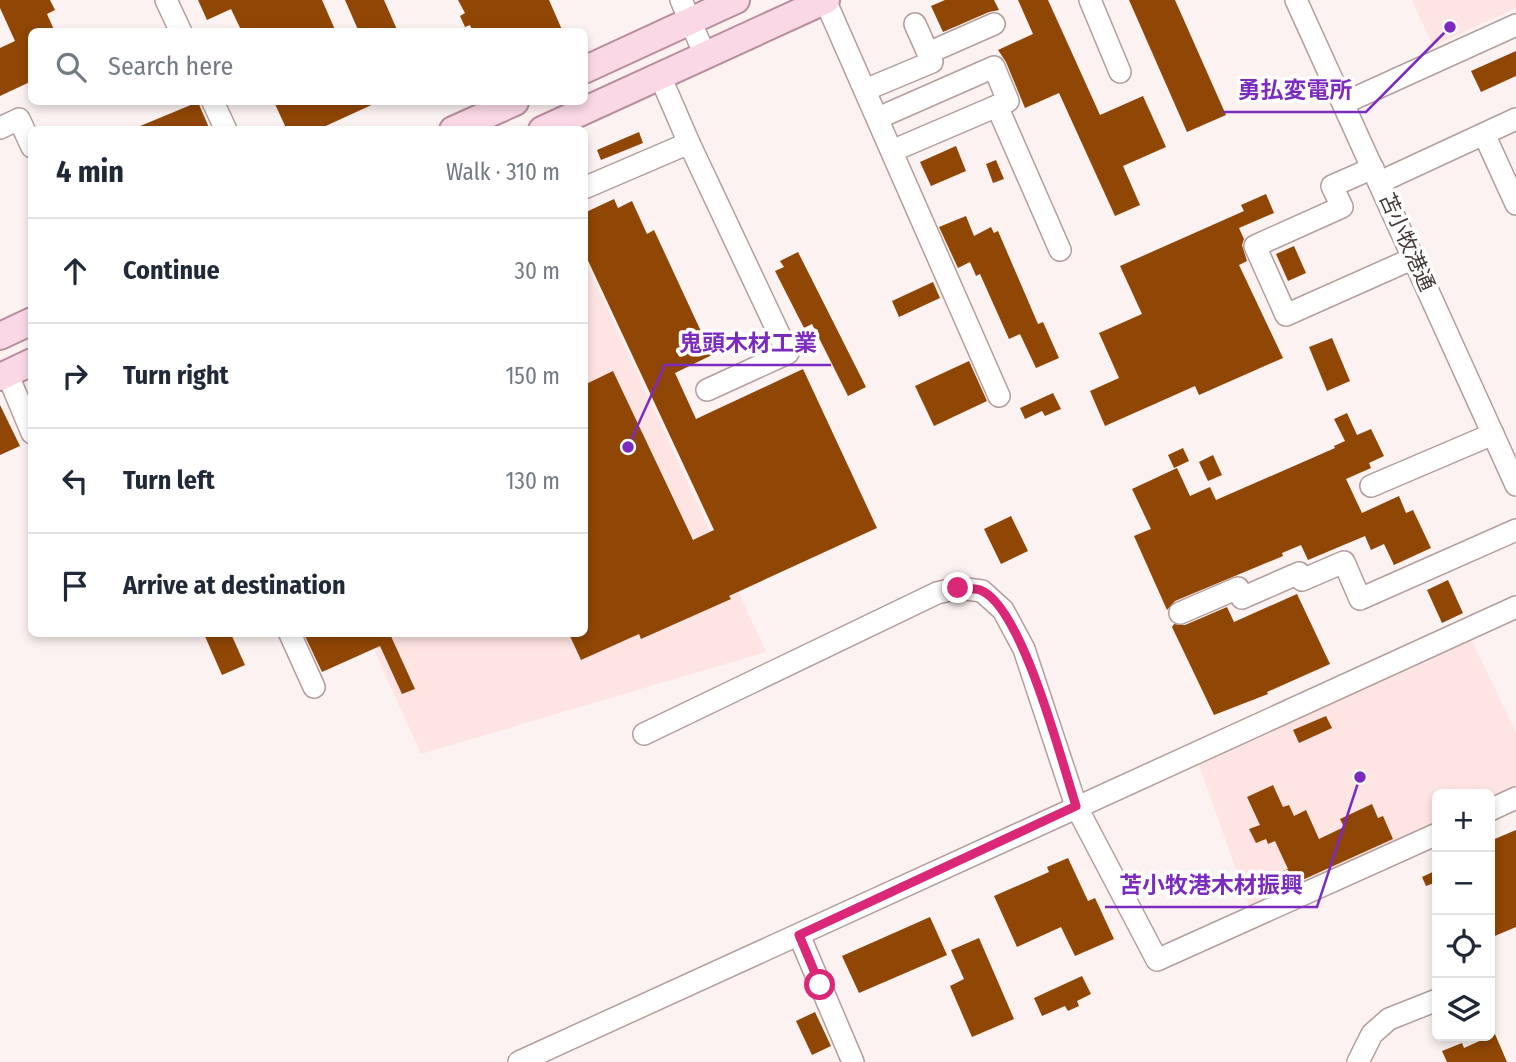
<!DOCTYPE html>
<html lang="en">
<head>
<meta charset="utf-8">
<style>
  :root { --surface:#fff; --page:#f2f2f3; --text:#1f2937; --muted:#747a83; --line:#e0e1e3 }
  body { margin:0; font-family:"Fira Sans Condensed","Noto Sans JP",sans-serif; background:var(--page); color:var(--text) }
  .controls { position:absolute; right:21px; bottom:21px; display:grid; overflow:hidden; border-radius:10px; box-shadow:0 4px 10px #0003 }
  .controls button { width:63px; height:63px; display:grid; place-items:center; padding:0; border:0; border-bottom:2px solid var(--line); background:var(--surface); color:var(--text); font:35px sans-serif }
  .stop { position:absolute; width:21px; height:21px; margin:-16px; border:5px solid #db2777; border-radius:50%; background:#fff }
  .stop.end { background:#db2777; border-color:#fff; box-shadow:0 2px 7px #0008 }
  .list { margin:0; padding:0; list-style:none }
  h2 { display:flex; justify-content:space-between; align-items:center; height:91px; margin:0; padding:0 28px; font-size:30px }
  h2 small { font-size:23px; font-weight:400; color:var(--muted) }
  .list li { display:grid; grid-template-columns:46px 1fr auto; gap:21px; align-items:center; box-sizing:border-box; height:105px; padding:0 28px; border-top:2px solid var(--line) }
  .list b { display:block; font-size:26px; white-space:nowrap }
  .list em { font-size:23px; font-style:normal; color:var(--muted) }
  .icon { flex:none; width:38px; height:38px; fill:none; stroke:currentColor; stroke-width:2; stroke-linecap:round; stroke-linejoin:round }
  .map { position:relative; flex:none; width:1516px; height:1062px; overflow:hidden }
  .search { position:absolute; background:var(--surface); box-shadow:0 4px 10px #0003; left:28px; top:28px; width:560px; height:77px; display:flex; align-items:center; gap:18px; box-sizing:border-box; padding:0 24px; border-radius:10px; color:var(--muted); font-size:26px }
  .panel { position:absolute; background:var(--surface); box-shadow:0 4px 10px #0003; left:28px; top:126px; width:560px; height:511px; border-radius:10px }
  .map>svg:first-child { display:block }
</style>
</head>
<body>
<div class="map">
<svg width="1516" height="1062" viewBox="0 0 1516 1062">
  <rect width="100%" height="100%" fill="#fcf2f1"/>
  <g fill="#fee4e2">
    <polygon points="1412,0 1516,0 1516,8 1433,46"/>
    <polygon points="585,260 766,652 421,754 367,634 584,634"/>
    <polygon points="1471,639 1516,732 1516,792 1490,804 1490,794 1437,794 1437,827 1250,909 1198,762"/>
  </g>
  <g fill="#904604">
    <polygon points="0,0 50,0 55,10 47,14 55,32 32,32 32,81 0,96 0,48 15,41 0,8"/>
    <polygon points="198,0 322,0 336,32 242,32 231,9 207,20"/>
    <polygon points="345,0 384,0 398,32 359,32"/>
    <polygon points="458,0 549,0 563,32 473,32 470,25 465,27 460,16 465,13"/>
    <polygon points="945,0 994,0 999,10 989,12 943,32 931,6"/>
    <polygon points="1018,0 1048,0 1100,115 1143,96 1166,147 1123,166 1140,205 1115,216 1059,93 1025,108 1006,62 998,50 1033,34"/>
    <polygon points="1129,0 1175,0 1226,115 1187,132"/>
    <polygon points="1516,51 1516,76 1481,92 1471,71"/>
    <polygon points="198,102 210,130 133,130 133,129"/>
    <polygon points="274,102 378,102 317,130 287,130"/>
    <polygon points="639,132 643,143 601,160 597,150"/>
    <polygon points="956,146 966,171 931,186 920,162"/>
    <polygon points="996,160 1004,179 993,183 986,164"/>
    <polygon points="1266,194 1274,213 1239,228 1244,239 1242,245 1247,261 1239,265 1283,358 1199,395 1195,386 1105,426 1090,391 1119,378 1099,333 1142,314 1120,266 1244,211 1241,205"/>
    <polygon points="614,199 618,208 632,201 647,234 654,230 712,355 675,373 696,419 803,369 877,528 729,596 731,599 641,639 639,634 581,660 569,634 584,634 584,385 613,371 693,540 714,530 584,252 584,213"/>
    <polygon points="966,216 974,236 991,227 994,233 998,231 1038,324 1043,322 1059,358 1036,368 1020,334 1009,339 980,274 976,276 970,262 958,268 939,227"/>
    <polygon points="1294,246 1306,273 1288,281 1276,254"/>
    <polygon points="798,252 866,387 848,396 812,324 804,328 775,271 784,267 780,261"/>
    <polygon points="933,282 940,298 899,317 892,301"/>
    <polygon points="1332,338 1350,381 1327,391 1309,347"/>
    <polygon points="969,361 987,401 934,426 915,386"/>
    <polygon points="1053,393 1061,409 1045,416 1042,411 1025,419 1020,408"/>
    <polygon points="0,405 20,446 0,455"/>
    <polygon points="1347,413 1357,435 1371,429 1384,456 1369,463 1371,468 1346,479 1362,513 1399,496 1406,513 1413,510 1431,548 1394,565 1384,544 1371,550 1365,536 1308,560 1301,545 1282,553 1283,556 1175,601 1167,610 1134,536 1151,529 1132,489 1177,468 1190,496 1210,487 1216,500 1335,448 1334,446 1345,441 1334,419"/>
    <polygon points="1183,448 1189,461 1174,468 1168,455"/>
    <polygon points="1213,455 1222,475 1208,481 1199,462"/>
    <polygon points="1011,516 1028,551 1001,564 984,529"/>
    <polygon points="1448,580 1463,613 1442,623 1427,590"/>
    <polygon points="1297,594 1330,664 1267,692 1268,694 1214,715 1172,627 1174,624 1185,625 1227,607 1234,622"/>
    <polygon points="204,634 231,634 245,665 222,675"/>
    <polygon points="304,634 390,634 415,689 402,694 380,646 322,672"/>
    <polygon points="1326,716 1332,728 1299,743 1293,730"/>
    <polygon points="1273,785 1283,807 1289,805 1294,816 1306,810 1319,839 1344,827 1340,819 1372,804 1378,818 1383,816 1393,839 1278,891 1271,876 1288,869 1275,841 1268,844 1266,839 1256,843 1249,829 1260,825 1247,797"/>
    <polygon points="1516,830 1516,927 1490,938 1490,841"/>
    <polygon points="1068,858 1088,901 1095,898 1114,939 1075,956 1061,927 1017,947 994,896 1049,872 1047,867"/>
    <polygon points="1437,870 1437,882 1426,886 1422,877"/>
    <polygon points="930,917 947,955 859,993 842,956"/>
    <polygon points="979,938 1014,1019 972,1037 950,986 964,979 951,950"/>
    <polygon points="1082,976 1091,994 1077,1001 1079,1006 1068,1011 1065,1006 1042,1016 1034,998"/>
    <polygon points="815,1012 831,1046 812,1055 796,1021"/>
    <polygon points="1495,1034 1507,1062 1447,1062 1442,1051 1462,1043 1464,1048"/>
  </g>
  <g fill="none" stroke-linecap="round" stroke-linejoin="round">
    <defs>
      <g id="minor">
        <polyline points="166,0 181,32"/>
        <polyline points="681,0 705,55"/>
        <polyline points="825,0 999,396"/>
        <polyline points="1090,0 1120,72"/>
        <polyline points="1296,0 1516,485"/>
        <polyline points="928,53 994,24"/>
        <polyline points="865,90 932,62 915,24"/>
        <polyline points="213,102 226,130"/>
        <polyline points="1344,103 1516,25"/>
        <polyline points="878,118 994,67 1008,101 997,106"/>
        <polyline points="0,128 19,119 32,147"/>
        <polyline points="1484,134 1516,204"/>
        <polyline points="689,143 788,353 707,390"/>
        <polyline points="892,151 997,106 1060,250"/>
        <polyline points="1373,168 1332,186 1342,207 1255,246 1286,315 1414,258"/>
        <polyline points="1380,182 1516,119"/>
        <polyline points="584,188 689,143 660,76"/>
        <polyline points="7,373 32,433"/>
        <polyline points="1371,486 1493,434"/>
        <polyline points="1180,613 1238,588 1242,598 1299,573 1302,580 1344,562 1360,599 1516,530"/>
        <polyline points="290,634 314,687"/>
        <polyline points="644,734 937,593 958,588 982,591 1003,610 1024,649 1076,806 1157,960 1437,834"/>
        <polyline points="1490,810 1516,798"/>
        <polyline points="799,935 853,1062"/>
        <polyline points="519,1062 1516,607"/>
        <polyline points="1358,1062 1372,1034 1389,1019 1437,1000"/>
      </g>
      <g id="major">
        <polyline points="584,70 736,0"/>
        <polyline points="453,130 515,102"/>
        <polyline points="542,130 826,0"/>
        <polyline points="0,336 32,321"/>
        <polyline points="0,377 32,362"/>
      </g>
    </defs>
    <use href="#minor" stroke="#b39e9c" stroke-width="24"/>
    <use href="#major" stroke="#b88e9d" stroke-width="30"/>
    <use href="#minor" stroke="#fff" stroke-width="21"/>
    <use href="#major" stroke="#fbd8e6" stroke-width="26"/>
  </g>
  <g fill="none" stroke-linecap="round" stroke-linejoin="round">
    <path stroke="#db2777" stroke-width="9" d="M820 985 799 935 1076 806C1062 763 1022 605 980 590 974 588 965 589 958 588"/>
  </g>
  <g text-anchor="middle" dominant-baseline="central" stroke-width="7" stroke-linejoin="round" paint-order="stroke">
    <g font-size="21" fill="#3f3635" stroke="#fff">
      <text transform="translate(1407 242) rotate(66)">苫小牧港通</text>
    </g>
  </g>
  <path fill="none" stroke="#7b2cbf" stroke-width="2.5" d="M1450 27L1366 112H1223M628 447L665 365H831M1360 777L1317 907H1105"/>
  <g fill="#7b2cbf" stroke="#fff" stroke-width="2.5">
    <circle cx="1450" cy="27" r="7"/>
    <circle cx="628" cy="447" r="7"/>
    <circle cx="1360" cy="777" r="7"/>
  </g>
  <g font-size="23" text-anchor="middle" font-weight="bold" fill="#7b2cbf" stroke="#fff" stroke-width="7" stroke-linejoin="round" paint-order="stroke">
    <text x="1295" y="98">勇払変電所</text>
    <text x="748" y="351">鬼頭木材工業</text>
    <text x="1211" y="893">苫小牧港木材振興</text>
  </g>
</svg>
<div class="controls">
<button>+</button>
<button>−</button>
<button><svg class="icon" aria-label="locate" viewBox="0 0 24 24"><circle cx="12" cy="12" r="6"/><path d="M12 2v4M12 18v4M2 12h4M18 12h4"/></svg></button>
<button><svg class="icon" aria-label="layers" viewBox="0 0 24 24"><path d="M12 4l9 5-9 5-9-5zM3 14l9 5 9-5"/></svg></button>
</div>
<div class="stop" style="left:820px;top:985px"></div>
<div class="stop end" style="left:958px;top:588px"></div>
<div class="search"><svg class="icon" aria-label="search" viewBox="0 0 24 24"><circle cx="10" cy="10" r="6"/><path d="M15 15l6 6"/></svg>Search here</div>
<section class="panel">
<h2>4 min<small>Walk · 310 m</small></h2>
<ul class="list">
<li><svg class="icon" aria-label="ahead" viewBox="0 0 24 24"><path d="M12 20V5M6 11l6-6 6 6"/></svg><div><b>Continue</b></div><em>30 m</em></li>
<li><svg class="icon" aria-label="right" viewBox="0 0 24 24"><path d="M7 20v-9h11M14 6l5 5-5 5"/></svg><div><b>Turn right</b></div><em>150 m</em></li>
<li><svg class="icon" aria-label="left" viewBox="0 0 24 24"><path d="M17 20v-9H6M10 6l-5 5 5 5"/></svg><div><b>Turn left</b></div><em>130 m</em></li>
<li><svg class="icon" aria-label="arrive" viewBox="0 0 24 24"><path d="M6 21V4h12l-3 4 3 4H6"/></svg><div><b>Arrive at destination</b></div></li>
</ul>
</section>
</div>
</body>
</html>
